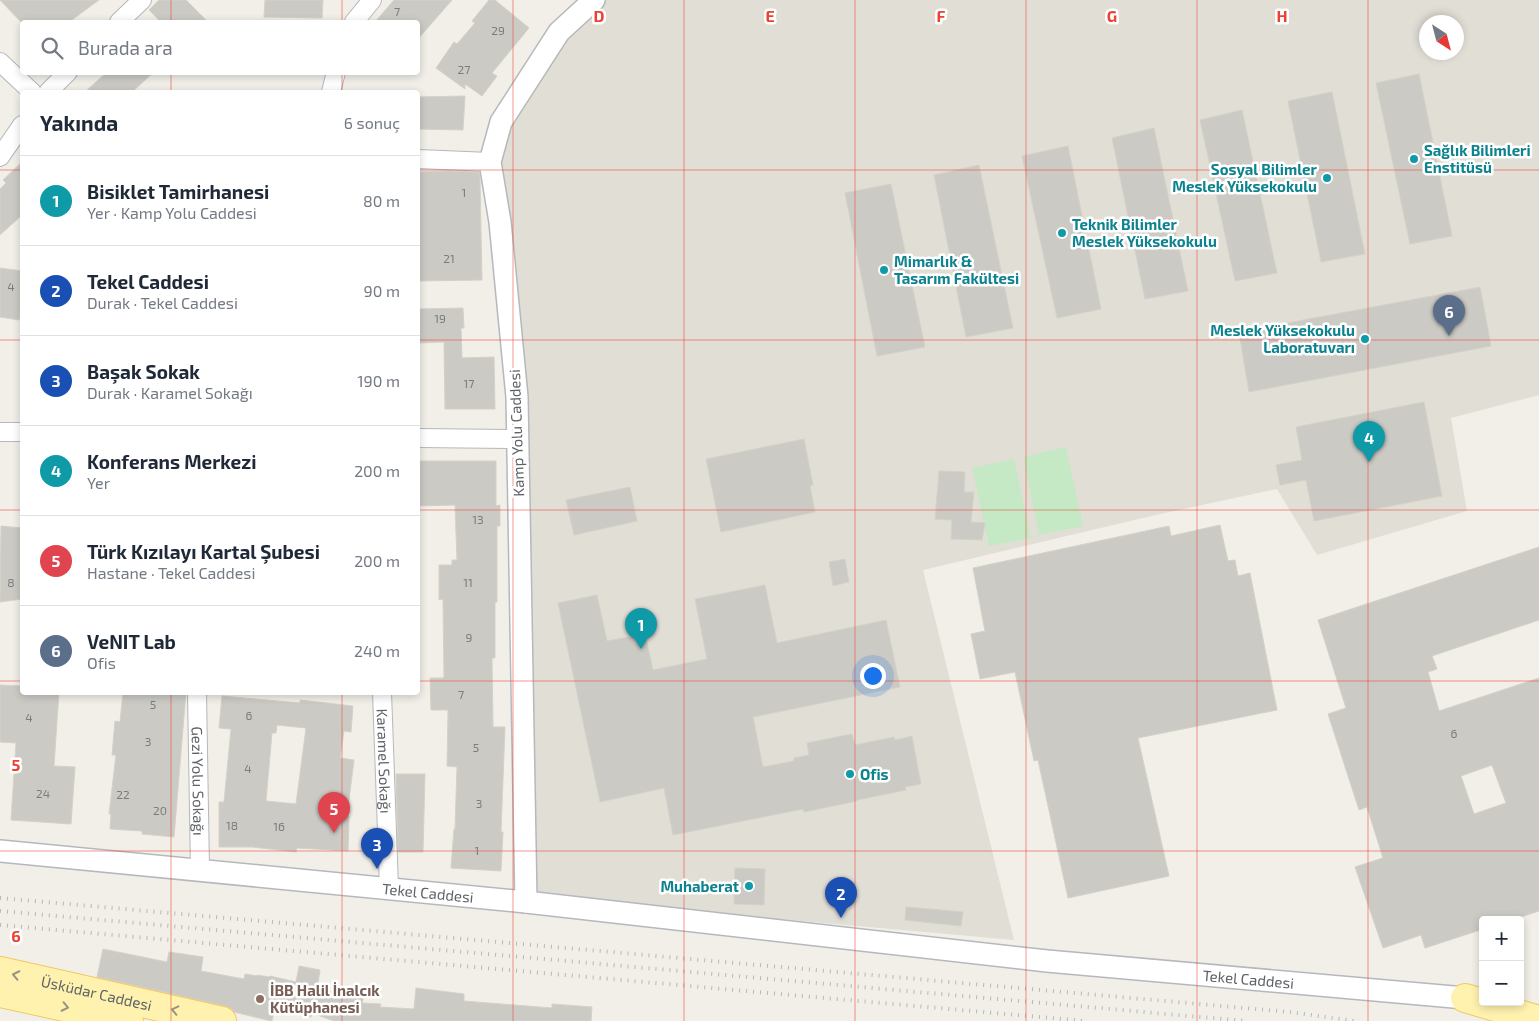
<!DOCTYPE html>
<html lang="tr">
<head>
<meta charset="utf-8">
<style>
  :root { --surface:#fff; --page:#f2f2f3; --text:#1f2937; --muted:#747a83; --line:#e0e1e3; --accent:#ea4335 }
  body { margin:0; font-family:"Exo 2",sans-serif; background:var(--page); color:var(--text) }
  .controls { position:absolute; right:15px; bottom:15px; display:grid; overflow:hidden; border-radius:5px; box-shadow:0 2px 8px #0003 }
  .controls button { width:45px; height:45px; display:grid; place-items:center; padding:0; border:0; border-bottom:1px solid var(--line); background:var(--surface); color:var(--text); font:25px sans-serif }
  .compass { position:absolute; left:1419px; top:15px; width:45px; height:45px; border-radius:50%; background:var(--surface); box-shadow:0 2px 8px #0003; rotate:144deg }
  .you { position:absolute; left:872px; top:675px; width:18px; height:18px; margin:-12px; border:4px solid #fff; border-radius:50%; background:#1a73e8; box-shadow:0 0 0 8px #1a73e833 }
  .badge { display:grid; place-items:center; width:32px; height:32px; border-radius:50%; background:var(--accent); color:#fff; font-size:16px; font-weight:700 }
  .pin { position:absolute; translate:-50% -41px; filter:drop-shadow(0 1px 2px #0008) }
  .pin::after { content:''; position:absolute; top:26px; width:18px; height:15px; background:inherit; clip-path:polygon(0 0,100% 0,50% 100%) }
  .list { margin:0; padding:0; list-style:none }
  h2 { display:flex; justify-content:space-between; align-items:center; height:65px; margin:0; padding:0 20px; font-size:21px }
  h2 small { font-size:16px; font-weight:400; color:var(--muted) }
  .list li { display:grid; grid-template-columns:32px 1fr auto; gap:15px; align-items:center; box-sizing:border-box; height:90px; padding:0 20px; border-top:1px solid var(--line) }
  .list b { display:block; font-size:19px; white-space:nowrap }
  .list p { margin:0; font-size:16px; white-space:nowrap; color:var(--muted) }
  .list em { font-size:16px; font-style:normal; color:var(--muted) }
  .icon { flex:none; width:28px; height:28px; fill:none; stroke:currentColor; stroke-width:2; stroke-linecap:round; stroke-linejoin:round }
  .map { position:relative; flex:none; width:1539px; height:1021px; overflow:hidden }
  .search { position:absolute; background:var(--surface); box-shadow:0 2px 8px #0003; left:20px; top:20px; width:400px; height:55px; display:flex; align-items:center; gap:12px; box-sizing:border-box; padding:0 18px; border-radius:5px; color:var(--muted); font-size:19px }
  .panel { position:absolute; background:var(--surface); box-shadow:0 2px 8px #0003; left:20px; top:90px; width:400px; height:605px; border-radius:5px }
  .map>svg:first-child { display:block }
</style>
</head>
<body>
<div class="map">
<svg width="1539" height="1021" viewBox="0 0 1539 1021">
  <rect width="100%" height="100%" fill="#f1efe8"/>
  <path fill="#e1ded6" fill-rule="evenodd" d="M605 0H1539V395L1451 418 1467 511 1317 555 1277 489 1160 514 923 570 1014 940 533 897 496 165 510 126 568 38ZM1426 22H1456V52H1426Z"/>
  <g fill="#c5e8c5">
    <polygon points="1066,447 1083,526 1039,535 1023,457"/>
    <polygon points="1014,459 1031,538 989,546 972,468"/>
  </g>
  <g fill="#cccac5" stroke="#d6d1c6" fill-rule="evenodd">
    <polygon points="0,0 99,0 69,22 21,22"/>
    <polygon points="159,0 186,0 208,22 161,22 149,10"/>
    <polygon points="265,0 323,0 322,18 264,17"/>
    <polygon points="394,0 452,0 418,39 418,22 375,22"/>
    <polygon points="489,0 495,0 529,28 492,73 497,76 482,96 465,84 465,89 436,68 454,42 457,44 475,23 472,21"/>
    <polygon points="107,72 154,72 132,92 85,92"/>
    <polygon points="1419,74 1452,236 1410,244 1376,83"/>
    <polygon points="1332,92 1365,254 1321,262 1288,101"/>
    <polygon points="465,96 463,130 418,129 418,97"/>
    <polygon points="1242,110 1277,273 1235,281 1200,120"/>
    <polygon points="1154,128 1188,291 1145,299 1112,138"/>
    <polygon points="1068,146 1101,309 1057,318 1022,156"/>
    <polygon points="22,162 22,215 0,235 0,189 6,183 3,180"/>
    <polygon points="979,165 1013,328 966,337 934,175"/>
    <polygon points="448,171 479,172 480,180 482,280 418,281 418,172"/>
    <polygon points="891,184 925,347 877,356 845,193"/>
    <polygon points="0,268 22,271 22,300 19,320 0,317"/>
    <polygon points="1480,287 1491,346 1249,392 1239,332"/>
    <polygon points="463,308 464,328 461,328 462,358 494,357 495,409 445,409 444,342 418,343 418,309"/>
    <polygon points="1424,402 1442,496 1314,521 1306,480 1280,485 1276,465 1302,460 1296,427"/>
    <polygon points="804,439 813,485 810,486 815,512 721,532 706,459"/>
    <polygon points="418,461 496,461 496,506 500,505 500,526 497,526 497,602 495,602 495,658 492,658 493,727 505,727 501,832 503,832 501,871 451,868 454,829 455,829 457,767 447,766 448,713 448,710 431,710 430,678 444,678 443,599 439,600 439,565 452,565 452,560 457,560 455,505 418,506"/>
    <polygon points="939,471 965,472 964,492 974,492 971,522 985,523 982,540 951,539 952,520 935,519"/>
    <polygon points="630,487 637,521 574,535 566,500"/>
    <polygon points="1220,525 1228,561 1235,560 1238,576 1250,573 1277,710 1138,738 1169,876 1068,898 1038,760 1034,761 1015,672 980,679 971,634 985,631 973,568 1169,526 1171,536"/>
    <polygon points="1,526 22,528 22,599 0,602"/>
    <path d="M1539 547V620L1432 656 1437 669 1428 672 1439 711 1539 678V911L1512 920H1483V929L1425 948 1421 935 1383 948 1355 867 1383 858 1367 807 1359 810 1328 714 1346 708 1318 620ZM1492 765 1506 803 1474 814 1461 776Z"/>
    <polygon points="845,559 849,582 833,586 829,562"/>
    <polygon points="765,585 777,643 886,620 900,687 753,717 763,767 794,761 794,758 809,755 807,743 852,734 855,745 894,737 895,740 912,736 921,784 905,787 906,790 857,800 857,801 804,812 803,809 673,835 664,788 600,802 558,603 597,595 607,641 645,634 653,670 707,659 695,599"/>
    <polygon points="0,685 22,686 22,692 59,692 54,766 75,767 71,824 11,820 16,743 0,742"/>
    <polygon points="123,692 186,692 174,837 142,834 142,831 110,829 111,814 109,814 116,755 112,755 115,721 120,722"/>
    <path d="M222 696 300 703V700L353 706 351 732 344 731 340 758 354 760 347 816H349L348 851 297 848 296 852 252 847H219V802H224L231 729 219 728ZM277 725 306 728 296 804 266 801 272 733H276Z"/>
    <polygon points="396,774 425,774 423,852 398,852"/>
    <polygon points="735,868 765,869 764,905 734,904"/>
    <polygon points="906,907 963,912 961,926 905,920"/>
    <polygon points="103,949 167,962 169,952 203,957 201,971 244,979 245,974 257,976 257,975 269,977 270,976 296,982 299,966 320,970 317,990 357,993 356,995 364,996 362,1003 381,1004 380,1007 414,1009 416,988 464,994 464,1001 552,1008 552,1004 592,1007 591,1021 334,1021 312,1013 311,1017 275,1008 272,1021 271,1021 234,1012 232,1009 225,1006 97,977"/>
  </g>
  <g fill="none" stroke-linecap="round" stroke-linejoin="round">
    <defs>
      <g id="minor">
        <polyline points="119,22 142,0"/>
        <polyline points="354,22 372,0"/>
        <polyline points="0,62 32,92"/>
        <polyline points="48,92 68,72"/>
        <polyline points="331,92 336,72"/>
        <polyline points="0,157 22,125"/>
        <polyline points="418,159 490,162"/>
        <polyline points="0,432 22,432"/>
        <polyline points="418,438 517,439"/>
        <path id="s1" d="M197 692 200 870"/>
        <path id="s2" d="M382 692 389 888"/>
      </g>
      <g id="tertiary">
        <path id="s3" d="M0 851 526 902 1047 961 1465 998 1480 1000"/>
        <polyline points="526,902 517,397 500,222 490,162 501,122 559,32 594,0"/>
      </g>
      <g id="primary">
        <path id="s4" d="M0 971 222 1021"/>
        <polyline points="0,993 129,1021"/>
        <polyline points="1465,998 1539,1020"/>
      </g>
    </defs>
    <use href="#minor" stroke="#b5b8bc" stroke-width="20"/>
    <use href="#tertiary" stroke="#b5b8bc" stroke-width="24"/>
    <use href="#primary" stroke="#f2c960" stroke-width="30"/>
    <use href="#minor" stroke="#fff" stroke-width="18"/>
    <use href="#tertiary" stroke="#fff" stroke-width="21"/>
    <use href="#primary" stroke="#fff2af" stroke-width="28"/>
    <g stroke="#b6b7b8" stroke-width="4" stroke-dasharray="1 6" stroke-linecap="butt">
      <polyline points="0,898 1290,1012 1355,1021"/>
      <polyline points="0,911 1246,1021"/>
      <polyline points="0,925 1085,1021"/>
    </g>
  </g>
  <defs><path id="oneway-chevron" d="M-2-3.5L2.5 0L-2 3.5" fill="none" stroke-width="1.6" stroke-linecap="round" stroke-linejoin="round" transform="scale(1.25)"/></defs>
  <g stroke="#979581">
    <use href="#oneway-chevron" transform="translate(16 975) rotate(-168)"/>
    <use href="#oneway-chevron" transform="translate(65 1007) rotate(12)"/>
    <use href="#oneway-chevron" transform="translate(175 1010) rotate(-167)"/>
  </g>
  <path fill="none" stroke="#ea4335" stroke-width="1" stroke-opacity="0.55" d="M171 0V22M342 0V22M513 0V1021M684 0V1021M855 0V1021M1026 0V1021M1197 0V1021M1368 0V1021M171 72V92M342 72V92M0 170H22M418 170H1539M0 340H22M418 340H1539M0 510H22M418 510H1539M0 681H22M418 681H1539M171 692V1021M342 692V1021M0 851H1539"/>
  <g fill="#0f9aa8" stroke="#fff" stroke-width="2">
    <circle cx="1414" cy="159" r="5"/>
    <circle cx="1327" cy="178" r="5"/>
    <circle cx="1062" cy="233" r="5"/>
    <circle cx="884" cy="270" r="5"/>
    <circle cx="1365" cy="339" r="5"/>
    <circle cx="850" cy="774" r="5"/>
    <circle cx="749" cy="886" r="5"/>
  </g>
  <circle fill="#8d6e63" stroke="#fff" stroke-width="2" cx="260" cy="999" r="5"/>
  <g text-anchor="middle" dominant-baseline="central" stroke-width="5" stroke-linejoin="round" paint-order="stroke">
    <g font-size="12" fill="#7a7d7f">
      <text x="397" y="11">7</text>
      <text x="498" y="30">29</text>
      <text x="464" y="69">27</text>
      <text x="464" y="192">1</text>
      <text x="449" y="258">21</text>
      <text x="11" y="286">4</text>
      <text x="440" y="318">19</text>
      <text x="469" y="383">17</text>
      <text x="478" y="519">13</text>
      <text x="11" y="582">8</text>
      <text x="468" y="582">11</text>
      <text x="469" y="637">9</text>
      <text x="461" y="694">7</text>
      <text x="153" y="704">5</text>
      <text x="249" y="715">6</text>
      <text x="29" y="717">4</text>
      <text x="1454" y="733">6</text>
      <text x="148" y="741">3</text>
      <text x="476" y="747">5</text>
      <text x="248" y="768">4</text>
      <text x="43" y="793">24</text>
      <text x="123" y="794">22</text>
      <text x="479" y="803">3</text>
      <text x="160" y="810">20</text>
      <text x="232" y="825">18</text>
      <text x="279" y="826">16</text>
      <text x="477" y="850">1</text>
    </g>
    <g font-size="15" font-weight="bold" fill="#0d838f" stroke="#fff" text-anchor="start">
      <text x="1424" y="150">Sağlık Bilimleri<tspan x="1424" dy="17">Enstitüsü</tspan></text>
      <text x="1317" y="169" text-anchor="end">Sosyal Bilimler<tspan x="1317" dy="17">Meslek Yüksekokulu</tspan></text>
      <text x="1072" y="224">Teknik Bilimler<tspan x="1072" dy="17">Meslek Yüksekokulu</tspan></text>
      <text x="894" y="261">Mimarlık &amp;<tspan x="894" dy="17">Tasarım Fakültesi</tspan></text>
      <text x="1355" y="330" text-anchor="end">Meslek Yüksekokulu<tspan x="1355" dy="17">Laboratuvarı</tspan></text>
      <text x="860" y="774">Ofis</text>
      <text x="739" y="886" text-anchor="end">Muhaberat</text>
    </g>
    <g font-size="15" fill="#5f6368" stroke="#fff">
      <text transform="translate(516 433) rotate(-92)">Kamp Yolu Caddesi</text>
      <text stroke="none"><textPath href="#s2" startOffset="69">Karamel Sokağı</textPath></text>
      <text stroke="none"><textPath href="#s1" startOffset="89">Gezi Yolu Sokağı</textPath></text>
      <text stroke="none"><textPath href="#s3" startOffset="430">Tekel Caddesi</textPath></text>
      <text stroke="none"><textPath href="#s3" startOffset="1255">Tekel Caddesi</textPath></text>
      <text stroke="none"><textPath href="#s4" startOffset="99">Üsküdar Caddesi</textPath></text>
    </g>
    <g font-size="15" font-weight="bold" fill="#785e54" stroke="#fff" text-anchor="start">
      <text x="270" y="990">İBB Halil İnalcık<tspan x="270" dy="17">Kütüphanesi</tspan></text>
    </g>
  </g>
  <g font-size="16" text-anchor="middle" font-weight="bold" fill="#ea4335" stroke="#fff" stroke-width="5" stroke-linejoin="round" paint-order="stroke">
    <text x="599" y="22">D</text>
    <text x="770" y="22">E</text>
    <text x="941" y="22">F</text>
    <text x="1112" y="22">G</text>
    <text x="1282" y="22">H</text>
    <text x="16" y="771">5</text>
    <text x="16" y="942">6</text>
  </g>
</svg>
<div class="controls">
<button>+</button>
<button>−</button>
</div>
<svg class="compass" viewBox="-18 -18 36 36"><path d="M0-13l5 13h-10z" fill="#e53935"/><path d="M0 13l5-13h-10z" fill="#747a83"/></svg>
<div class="you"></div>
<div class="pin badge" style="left:641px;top:649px;background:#0f9aa8">1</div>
<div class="pin badge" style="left:841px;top:918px;background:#1a4fb4">2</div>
<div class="pin badge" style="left:377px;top:869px;background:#1a4fb4">3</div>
<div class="pin badge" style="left:1369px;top:462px;background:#0f9aa8">4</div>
<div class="pin badge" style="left:334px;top:833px;background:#e0444e">5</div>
<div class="pin badge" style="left:1449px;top:336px;background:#5c6f8a">6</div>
<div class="search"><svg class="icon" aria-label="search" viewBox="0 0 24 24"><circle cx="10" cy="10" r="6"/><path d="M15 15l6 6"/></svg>Burada ara</div>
<section class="panel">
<h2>Yakında<small>6 sonuç</small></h2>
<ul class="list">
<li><span class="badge" style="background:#0f9aa8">1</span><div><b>Bisiklet Tamirhanesi</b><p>Yer · Kamp Yolu Caddesi</p></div><em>80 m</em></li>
<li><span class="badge" style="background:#1a4fb4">2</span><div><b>Tekel Caddesi</b><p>Durak · Tekel Caddesi</p></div><em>90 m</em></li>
<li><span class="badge" style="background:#1a4fb4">3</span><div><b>Başak Sokak</b><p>Durak · Karamel Sokağı</p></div><em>190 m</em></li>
<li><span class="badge" style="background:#0f9aa8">4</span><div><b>Konferans Merkezi</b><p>Yer</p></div><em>200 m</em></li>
<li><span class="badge" style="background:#e0444e">5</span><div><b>Türk Kızılayı Kartal Şubesi</b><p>Hastane · Tekel Caddesi</p></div><em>200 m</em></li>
<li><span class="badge" style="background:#5c6f8a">6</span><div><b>VeNIT Lab</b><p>Ofis</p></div><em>240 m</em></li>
</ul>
</section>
</div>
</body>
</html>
